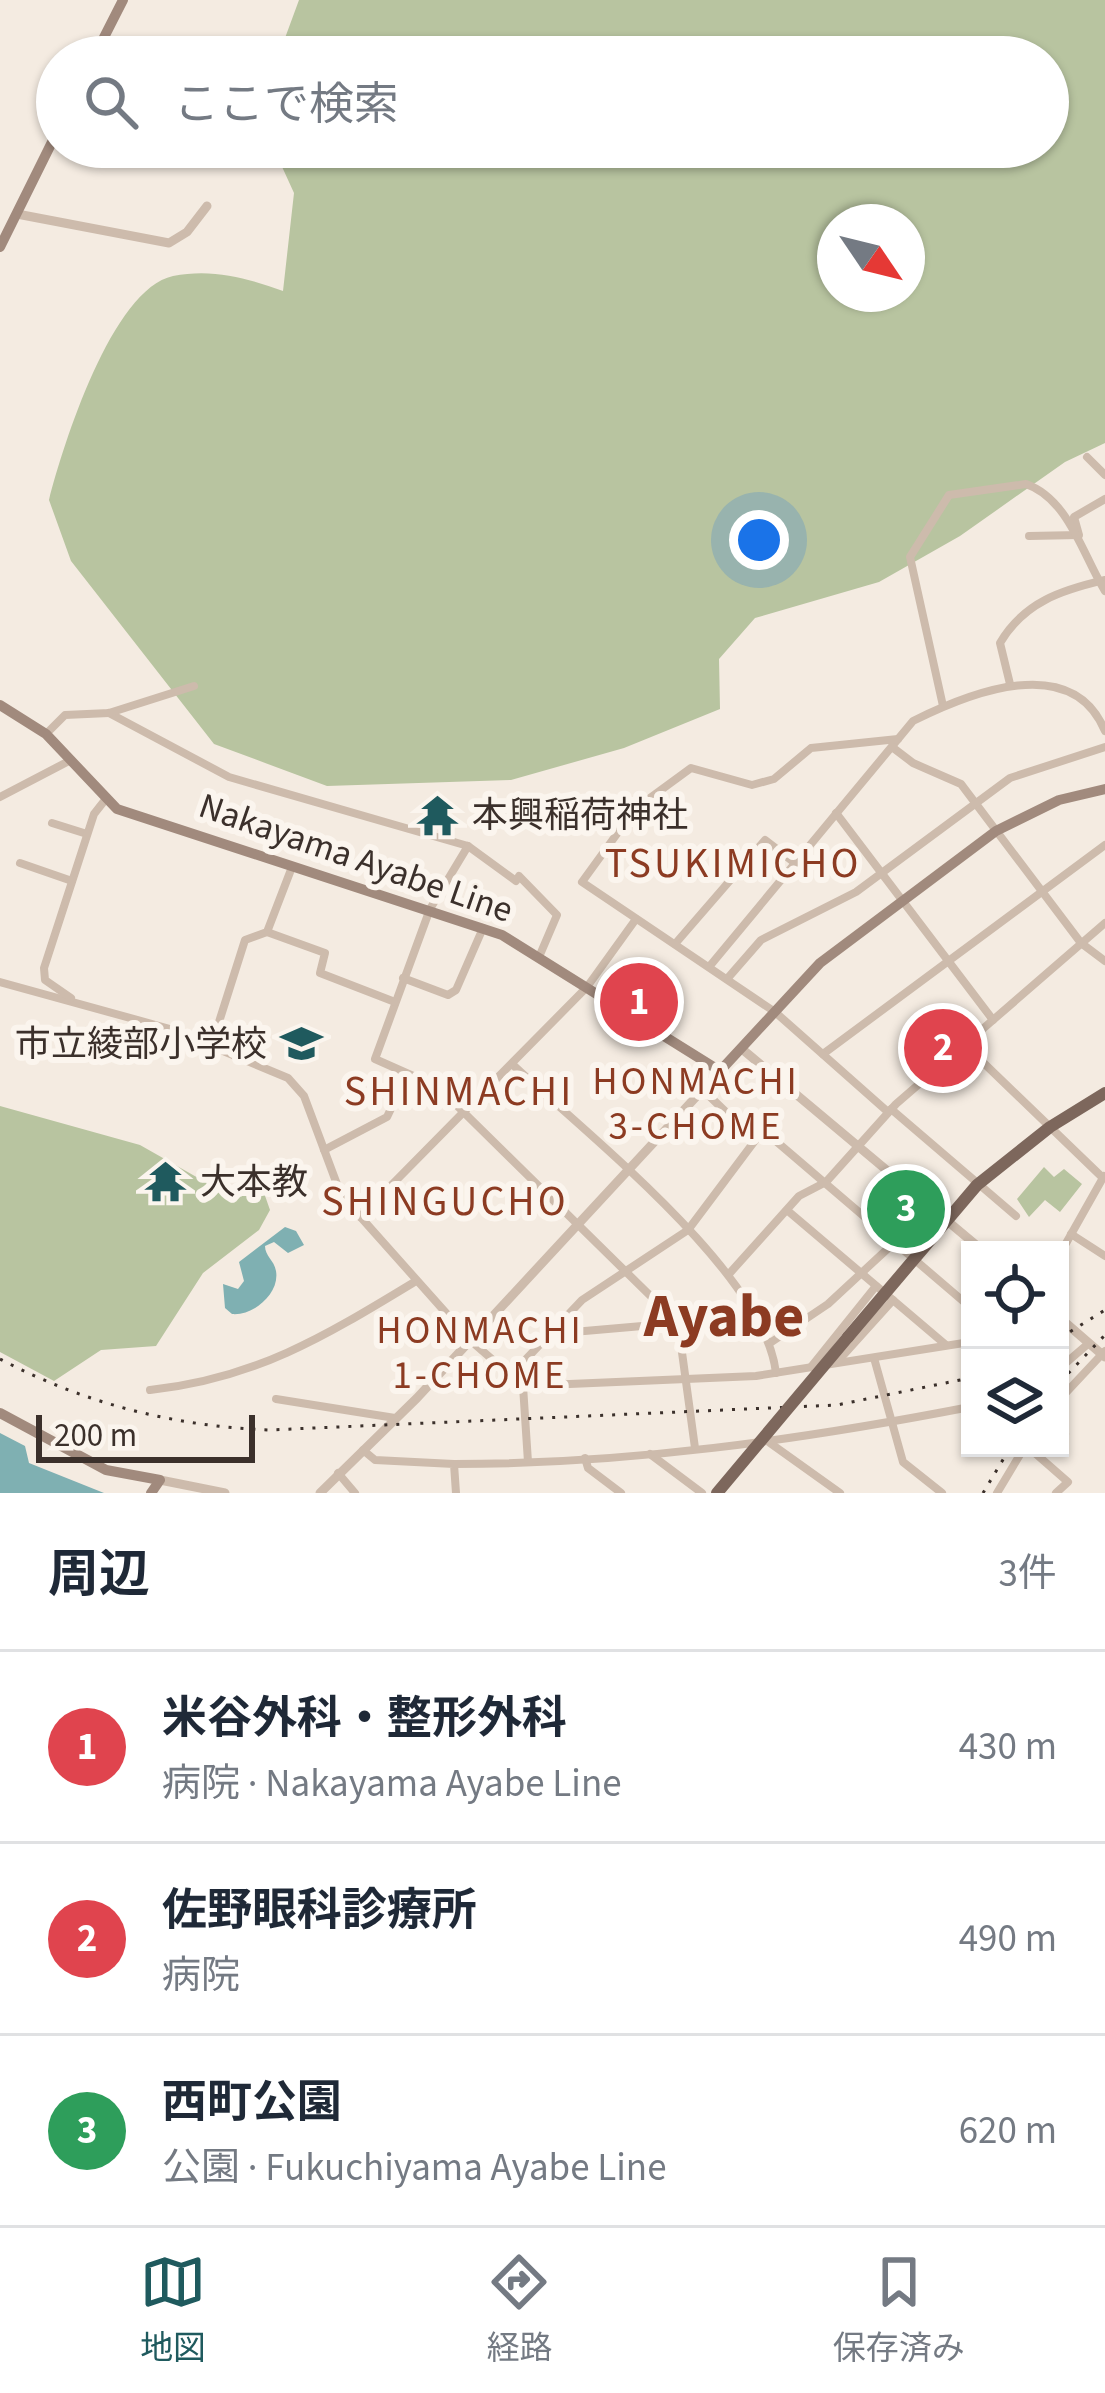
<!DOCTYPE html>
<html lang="ja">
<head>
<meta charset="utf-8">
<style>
  :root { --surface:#fff; --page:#f2f2f3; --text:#1f2937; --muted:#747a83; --line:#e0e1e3; --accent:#1f5a5e }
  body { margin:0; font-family:"Source Sans 3","Noto Sans JP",sans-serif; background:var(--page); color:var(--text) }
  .controls { position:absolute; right:36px; bottom:36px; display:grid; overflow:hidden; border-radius:0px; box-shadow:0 3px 9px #0004 }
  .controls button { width:108px; height:108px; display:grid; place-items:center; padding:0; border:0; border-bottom:3px solid var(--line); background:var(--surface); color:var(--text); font:60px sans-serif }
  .compass { position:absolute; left:817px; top:204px; width:108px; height:108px; border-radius:50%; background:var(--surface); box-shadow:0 3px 9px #0004; rotate:125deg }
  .scale { position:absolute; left:36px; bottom:30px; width:219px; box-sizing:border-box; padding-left:12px; border:6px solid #3b302b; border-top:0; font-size:33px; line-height:42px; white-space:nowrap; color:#3b302b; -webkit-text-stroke:9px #fbf5ee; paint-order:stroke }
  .you { position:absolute; left:759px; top:540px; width:42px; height:42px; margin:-30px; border:9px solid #fff; border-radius:50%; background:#1a73e8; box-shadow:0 0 0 18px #1a73e833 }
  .badge { display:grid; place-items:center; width:78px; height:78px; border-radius:50%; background:var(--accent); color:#fff; font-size:39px; font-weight:700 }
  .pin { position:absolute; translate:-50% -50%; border:6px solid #fff; box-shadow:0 3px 12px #0006 }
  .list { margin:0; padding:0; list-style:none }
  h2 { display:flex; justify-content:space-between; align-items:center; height:156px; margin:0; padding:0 48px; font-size:51px }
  h2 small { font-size:39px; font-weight:400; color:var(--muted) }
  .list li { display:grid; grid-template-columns:78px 1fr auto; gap:36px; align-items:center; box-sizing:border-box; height:192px; padding:0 48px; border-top:3px solid var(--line) }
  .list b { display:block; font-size:45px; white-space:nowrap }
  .list p { margin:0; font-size:39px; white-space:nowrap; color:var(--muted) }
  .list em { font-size:39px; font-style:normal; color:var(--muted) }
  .icon { flex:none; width:66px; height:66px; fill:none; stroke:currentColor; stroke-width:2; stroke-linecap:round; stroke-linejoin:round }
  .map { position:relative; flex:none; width:1105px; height:1493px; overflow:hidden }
  .search { position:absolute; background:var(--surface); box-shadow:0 3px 9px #0004; left:36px; right:36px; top:36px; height:132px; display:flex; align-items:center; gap:30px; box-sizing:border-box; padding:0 42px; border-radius:66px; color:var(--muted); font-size:45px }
  .sheet { height:732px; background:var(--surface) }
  nav { display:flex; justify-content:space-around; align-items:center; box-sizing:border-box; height:168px; border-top:3px solid var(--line); background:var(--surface); font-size:33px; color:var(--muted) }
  nav a { display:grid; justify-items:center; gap:6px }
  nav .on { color:var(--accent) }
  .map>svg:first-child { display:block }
</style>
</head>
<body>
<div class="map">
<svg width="1105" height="1493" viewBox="0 0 1105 1493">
  <rect width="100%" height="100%" fill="#f4ebe1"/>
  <g fill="#b8c4a0" fill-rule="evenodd">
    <path d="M299 0H1105V443L1065 462 960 536 879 582 755 618 719 659 720 709 624 748 511 780 327 786 214 744 71 561 49 500C63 445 112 289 173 276 212 268 247 278 283 291L294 193 273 147H1048V57H278ZM835 222H907V294H835Z"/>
    <polygon points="0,1106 140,1145 230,1196 263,1190 270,1210 259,1230 203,1273 156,1346 101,1350 54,1381 0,1352"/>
    <polygon points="1044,1167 1054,1177 1064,1169 1082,1184 1060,1212 1045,1200 1029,1217 1017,1199"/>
  </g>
  <g fill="#7fb0b2">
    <path d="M285 1227 296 1231 304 1245 288 1253 274 1242 265 1246C265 1256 274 1260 276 1271 280 1294 253 1316 232 1314L225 1308 223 1284 238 1289 244 1281 239 1262Z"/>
    <polygon points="0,1433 25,1446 29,1463 104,1493 0,1493"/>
  </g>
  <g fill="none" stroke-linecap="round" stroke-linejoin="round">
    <g stroke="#cdbbac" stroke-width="8">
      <polyline points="1087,457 1105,475"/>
      <polyline points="1029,536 1079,535 1074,517 1105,499"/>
      <path d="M1010 684 1000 643C1024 602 1062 590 1105 580"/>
      <path d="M943 706 910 557 949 495 1026 484C1069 499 1083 556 1105 591"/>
      <polyline points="109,713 229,777 468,846 516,881 519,876 557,915 539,957"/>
      <polyline points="46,734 65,715 109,713 194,686"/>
      <polyline points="892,747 913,763 961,784 1081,943 1105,961"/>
      <polyline points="0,797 69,761"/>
      <polyline points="836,813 993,1020"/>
      <polyline points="52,823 87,834"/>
      <polyline points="468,846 430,909 375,1059 438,1087 678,1323 695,1448"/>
      <polyline points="20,863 72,881"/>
      <polyline points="267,932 325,953 320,973 395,1002"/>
      <polyline points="675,944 765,840 795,863"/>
      <path d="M709 967 913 721C969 693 1072 651 1105 731"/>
      <polyline points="403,978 448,995 456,990 483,928"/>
      <polyline points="727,979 761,940 856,892 1010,778 1105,747"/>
      <polyline points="0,982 170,1029 288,1078 304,1096 341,1195 471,1341 523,1386 756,1376 970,1342"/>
      <polyline points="71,998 45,980 44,968 94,814 105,800"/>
      <polyline points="212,1044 245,940 267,932 292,867"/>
      <polyline points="965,1045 1103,1178"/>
      <polyline points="823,1054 1105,845"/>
      <path d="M512 1064C585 1133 765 1273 776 1373"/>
      <polyline points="703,1090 755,1140"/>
      <polyline points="891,1109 1016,1216"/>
      <polyline points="888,1112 775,1012 582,882 635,809 691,768 752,785 774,779 811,748 898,739"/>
      <polyline points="324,1150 387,1117 407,1075"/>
      <polyline points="788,1211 946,1345"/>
      <polyline points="360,1217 587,987 636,919"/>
      <polyline points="1071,1234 1105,1256"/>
      <polyline points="1060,1254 1104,1176"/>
      <polyline points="729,1274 799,1196 826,1182 896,1104 1105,923"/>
      <polyline points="550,1334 677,1323"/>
      <polyline points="770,1343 828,1304 896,1241"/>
      <polyline points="874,1358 903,1462 942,1493"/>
      <polyline points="838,1361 893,1300"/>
      <polyline points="811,1367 876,1286"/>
      <polyline points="1060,1368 1089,1343"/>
      <polyline points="511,1375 582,1300 688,1230 763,1130 970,1307"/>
      <polyline points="523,1386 528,1462"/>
      <path d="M150 1390C256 1379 327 1335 416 1281"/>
      <polyline points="276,1399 395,1418"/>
      <polyline points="1060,1399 1105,1351"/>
      <polyline points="1060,1430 1065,1434"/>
      <polyline points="770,1443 840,1493"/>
      <polyline points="363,1450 375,1460 454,1464 456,1493"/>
      <polyline points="650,1454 702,1493"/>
      <polyline points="1036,1454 1068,1482 1056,1493"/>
      <polyline points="585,1458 588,1468 621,1493"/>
      <path d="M454 1464C628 1464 800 1440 970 1407"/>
      <polyline points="338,1473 355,1493"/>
      <polyline points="997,1493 1024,1448"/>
    </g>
    <g stroke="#cdbbac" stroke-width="9">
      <polyline points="17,214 169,243 187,232 207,206"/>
      <polyline points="742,1049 982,1250"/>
      <polyline points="1060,1318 1105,1357"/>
      <polyline points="160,1480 225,1493"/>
      <polyline points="320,1493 417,1398 720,1071"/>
    </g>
    <g stroke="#a18a7d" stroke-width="10">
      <polyline points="94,57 123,0"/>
      <polyline points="0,247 57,132"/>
      <polyline points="0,705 46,734 117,809 502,935 720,1071 820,963 996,831 1059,800 1105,789"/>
      <polyline points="0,1413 106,1470 160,1480 151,1493"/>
    </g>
    <polyline stroke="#7d675c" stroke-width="12" points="848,1337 977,1185 1050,1127 1105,1093"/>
    <g stroke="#3b302b" stroke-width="3" stroke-dasharray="3 9" stroke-linecap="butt">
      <polyline points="1060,1338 1105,1310"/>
      <path d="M0 1359C86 1404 173 1426 269 1430L837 1405 970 1378"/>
      <polyline points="1060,1382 1105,1335"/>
      <polyline points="983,1493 1010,1448"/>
    </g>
    <polyline stroke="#7d675c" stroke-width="12" points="717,1493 848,1337"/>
  </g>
  <defs>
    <symbol id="temple-bare" viewBox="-9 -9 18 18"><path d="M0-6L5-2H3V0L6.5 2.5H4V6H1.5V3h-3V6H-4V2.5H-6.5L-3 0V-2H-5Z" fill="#1f5a5e" stroke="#fbf5ee" stroke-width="2.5" paint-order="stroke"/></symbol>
    <symbol id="school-bare" viewBox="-9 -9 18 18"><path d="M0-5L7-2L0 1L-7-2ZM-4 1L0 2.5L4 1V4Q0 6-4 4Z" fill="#1f5a5e" stroke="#fbf5ee" stroke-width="2.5" paint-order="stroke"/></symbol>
  </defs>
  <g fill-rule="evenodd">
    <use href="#temple-bare" x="408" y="786" width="59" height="59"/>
    <use href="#school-bare" x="272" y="1014" width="59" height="59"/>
    <use href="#temple-bare" x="136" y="1152" width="59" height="59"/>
  </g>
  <g text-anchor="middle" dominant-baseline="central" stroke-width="12" stroke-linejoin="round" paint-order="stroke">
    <g font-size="36" fill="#3b302b" stroke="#fbf5ee" text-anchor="start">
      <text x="472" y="815">本興稲荷神社</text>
      <text x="267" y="1044" text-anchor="end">市立綾部小学校</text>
      <text x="200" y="1182">大本教</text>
    </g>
    <g font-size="36" fill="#3b302b" stroke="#fbf5ee">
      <text transform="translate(356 858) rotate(19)">Nakayama Ayabe Line</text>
    </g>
    <g font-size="39" letter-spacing="3" fill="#8c3b22" stroke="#fbf5ee">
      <text x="696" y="1082">HONMACHI<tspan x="696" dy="45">3-CHOME</tspan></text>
      <text x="480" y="1331">HONMACHI<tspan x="480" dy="45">1-CHOME</tspan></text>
    </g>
    <g font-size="42" letter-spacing="3" fill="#8c3b22" stroke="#fbf5ee">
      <text x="733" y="864">TSUKIMICHO</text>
      <text x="459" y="1092">SHINMACHI</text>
      <text x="445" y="1202">SHINGUCHO</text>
    </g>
    <g font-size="60" font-weight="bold" fill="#8c3b22" stroke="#fbf5ee">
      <text x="724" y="1317">Ayabe</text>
    </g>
  </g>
</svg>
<div class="controls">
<button><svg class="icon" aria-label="locate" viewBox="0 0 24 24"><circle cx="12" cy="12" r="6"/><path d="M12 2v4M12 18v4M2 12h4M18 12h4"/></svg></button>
<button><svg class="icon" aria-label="layers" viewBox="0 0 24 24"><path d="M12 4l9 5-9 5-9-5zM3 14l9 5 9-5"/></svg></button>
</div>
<svg class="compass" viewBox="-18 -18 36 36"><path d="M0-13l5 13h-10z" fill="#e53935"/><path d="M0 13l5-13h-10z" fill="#747a83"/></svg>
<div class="scale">200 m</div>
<div class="you"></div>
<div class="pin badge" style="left:639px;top:1002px;background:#e0444e">1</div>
<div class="pin badge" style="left:943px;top:1048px;background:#e0444e">2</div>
<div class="pin badge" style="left:906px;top:1209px;background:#2e9e5b">3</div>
<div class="search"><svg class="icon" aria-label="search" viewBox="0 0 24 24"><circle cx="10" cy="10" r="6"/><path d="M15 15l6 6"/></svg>ここで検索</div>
</div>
<section class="sheet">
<h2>周辺<small>3件</small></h2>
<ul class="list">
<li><span class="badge" style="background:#e0444e">1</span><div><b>米谷外科・整形外科</b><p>病院 · Nakayama Ayabe Line</p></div><em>430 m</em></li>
<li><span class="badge" style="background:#e0444e">2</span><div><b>佐野眼科診療所</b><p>病院</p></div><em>490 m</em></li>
<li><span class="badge" style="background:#2e9e5b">3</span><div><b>西町公園</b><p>公園 · Fukuchiyama Ayabe Line</p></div><em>620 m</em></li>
</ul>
</section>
<nav>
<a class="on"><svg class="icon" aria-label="map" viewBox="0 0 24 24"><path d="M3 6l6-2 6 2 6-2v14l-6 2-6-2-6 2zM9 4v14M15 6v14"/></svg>地図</a>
<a><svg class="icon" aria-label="directions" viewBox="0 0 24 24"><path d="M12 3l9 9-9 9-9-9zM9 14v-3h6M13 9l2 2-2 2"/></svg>経路</a>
<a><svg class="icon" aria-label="saved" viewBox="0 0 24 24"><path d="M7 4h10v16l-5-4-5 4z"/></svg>保存済み</a>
</nav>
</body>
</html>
